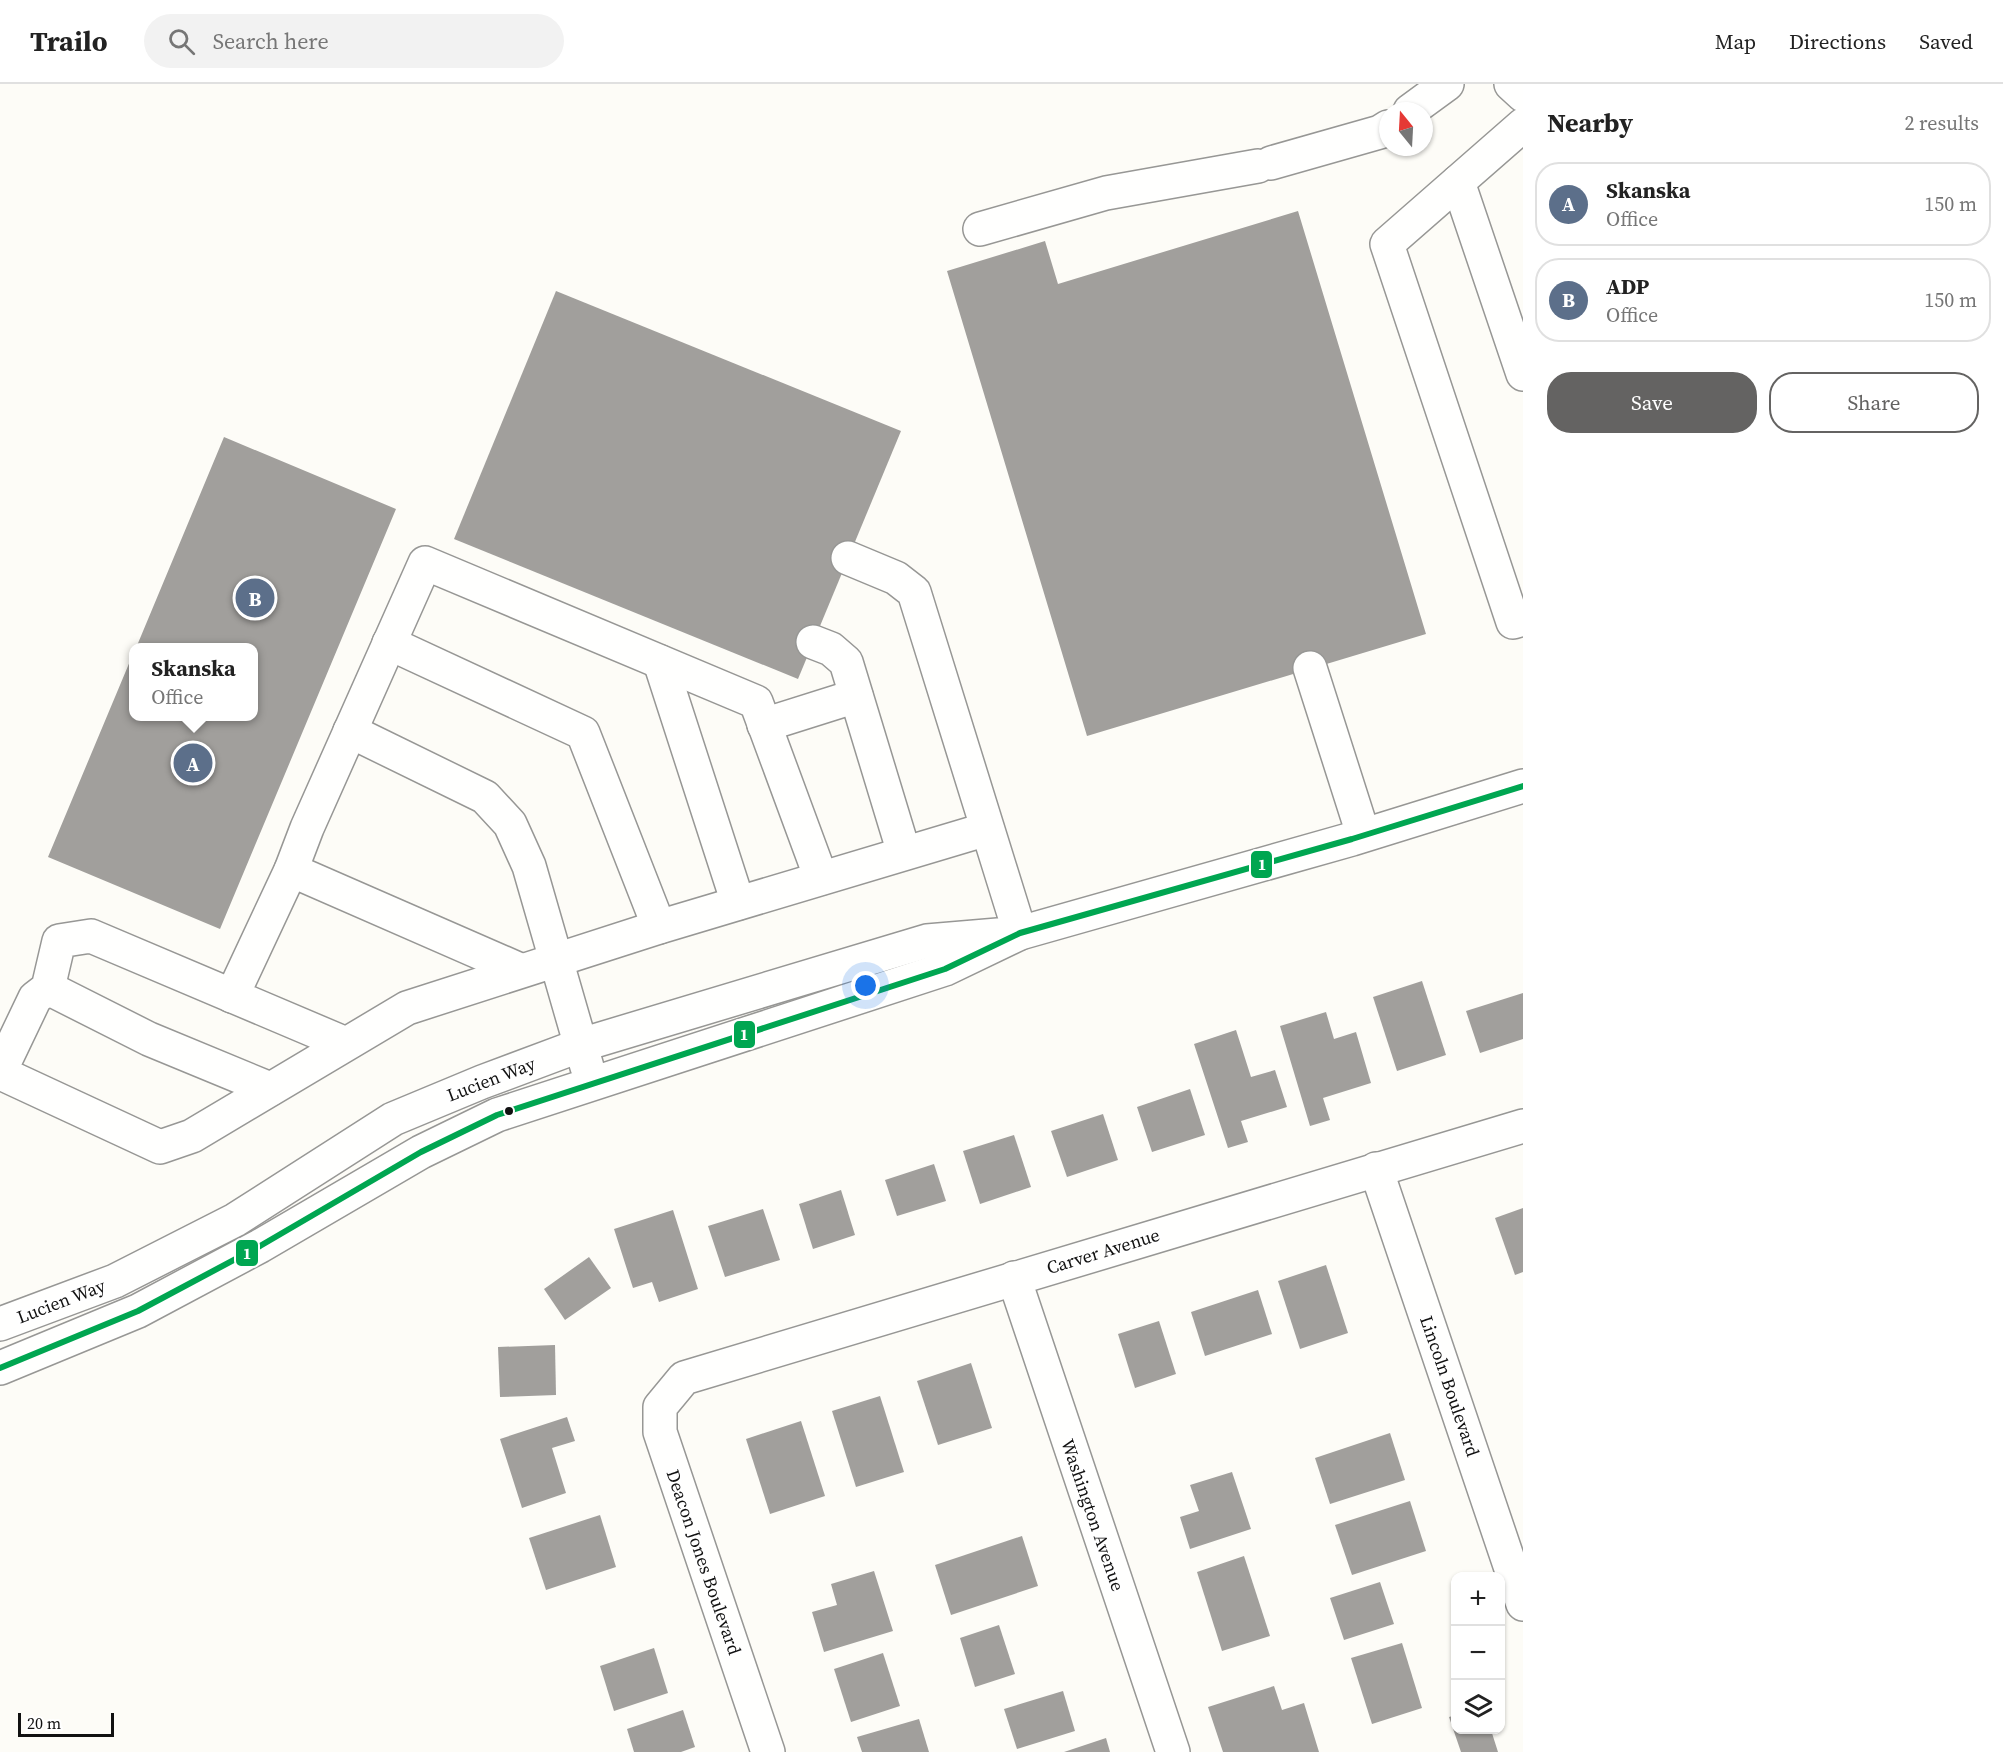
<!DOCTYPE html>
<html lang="en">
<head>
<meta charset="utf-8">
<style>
  :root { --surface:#fff; --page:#f2f2f2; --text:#222; --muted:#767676; --line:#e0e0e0; --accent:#646362 }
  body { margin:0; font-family:"Source Serif 4",serif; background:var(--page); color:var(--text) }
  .controls { position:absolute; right:18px; bottom:18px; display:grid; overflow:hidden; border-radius:12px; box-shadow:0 2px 4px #0004 }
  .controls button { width:54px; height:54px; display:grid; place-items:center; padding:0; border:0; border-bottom:2px solid var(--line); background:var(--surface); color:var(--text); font:30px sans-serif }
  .compass { position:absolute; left:1379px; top:18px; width:54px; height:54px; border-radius:50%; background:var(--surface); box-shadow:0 2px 4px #0004; rotate:342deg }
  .scale { position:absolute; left:18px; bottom:15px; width:96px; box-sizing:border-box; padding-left:6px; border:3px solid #111; border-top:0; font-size:16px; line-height:21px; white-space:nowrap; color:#111; -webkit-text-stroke:4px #fff; paint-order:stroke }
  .you { position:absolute; left:866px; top:902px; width:21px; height:21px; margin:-15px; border:4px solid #fff; border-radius:50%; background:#1a73e8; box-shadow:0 0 0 9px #1a73e833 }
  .badge { display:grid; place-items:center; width:39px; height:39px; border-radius:50%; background:var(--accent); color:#fff; font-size:20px; font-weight:700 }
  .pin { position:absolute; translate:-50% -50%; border:3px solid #fff; box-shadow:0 2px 6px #0006 }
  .popup { position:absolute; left:129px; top:559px; width:129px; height:78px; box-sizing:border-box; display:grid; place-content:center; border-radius:12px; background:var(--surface); filter:drop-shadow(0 2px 4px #0005); font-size:20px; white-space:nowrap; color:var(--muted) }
  .popup b { font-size:22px; color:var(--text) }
  .popup::after { content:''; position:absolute; left:50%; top:100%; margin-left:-12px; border:12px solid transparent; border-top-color:var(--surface) }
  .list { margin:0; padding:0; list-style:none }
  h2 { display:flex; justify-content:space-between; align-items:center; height:78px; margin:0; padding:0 24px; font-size:26px }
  h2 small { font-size:20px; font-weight:400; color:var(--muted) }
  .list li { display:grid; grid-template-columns:39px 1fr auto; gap:18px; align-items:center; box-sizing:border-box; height:84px; margin:0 12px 12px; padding:0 12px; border:2px solid var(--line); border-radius:24px }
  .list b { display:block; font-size:22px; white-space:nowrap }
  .list p { margin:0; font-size:20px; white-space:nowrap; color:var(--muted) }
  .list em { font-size:20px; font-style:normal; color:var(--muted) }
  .actions { display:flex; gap:12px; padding:18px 24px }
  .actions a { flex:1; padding:14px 0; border:2px solid var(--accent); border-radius:24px; text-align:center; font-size:21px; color:var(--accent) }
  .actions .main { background:var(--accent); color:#fff }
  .icon { flex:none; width:33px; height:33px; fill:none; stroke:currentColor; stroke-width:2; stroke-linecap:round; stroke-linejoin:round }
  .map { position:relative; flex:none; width:1523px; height:1668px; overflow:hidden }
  header { display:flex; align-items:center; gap:36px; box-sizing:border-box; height:84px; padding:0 30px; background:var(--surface); border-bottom:2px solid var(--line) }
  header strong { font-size:28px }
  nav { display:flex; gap:33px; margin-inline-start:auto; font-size:21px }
  .search { width:420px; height:54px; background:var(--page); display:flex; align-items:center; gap:15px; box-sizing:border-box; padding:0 21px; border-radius:33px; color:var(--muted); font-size:22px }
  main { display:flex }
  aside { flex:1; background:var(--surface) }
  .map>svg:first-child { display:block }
</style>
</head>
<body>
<header>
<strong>Trailo</strong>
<div class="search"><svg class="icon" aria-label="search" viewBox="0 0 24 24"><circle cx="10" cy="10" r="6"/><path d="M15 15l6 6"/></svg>Search here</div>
<nav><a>Map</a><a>Directions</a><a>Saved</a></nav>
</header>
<main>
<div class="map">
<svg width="1523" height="1668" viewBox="0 0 1523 1668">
  <rect width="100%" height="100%" fill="#fdfcf7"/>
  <g fill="#a19f9c">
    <polygon points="1298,127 1426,550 1087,652 947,187 1045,157 1058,200"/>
    <polygon points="556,207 901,347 798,595 454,455"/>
    <polygon points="224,353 396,425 220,845 48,773 133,570 133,632 253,632 253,564 136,564"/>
    <polygon points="1422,897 1446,971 1397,987 1373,913"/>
    <polygon points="1523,909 1523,955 1480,969 1466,927"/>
    <polygon points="1326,928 1334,955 1356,948 1371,999 1323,1014 1330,1036 1310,1042 1280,942"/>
    <polygon points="1236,946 1251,993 1275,986 1287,1023 1241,1037 1248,1058 1228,1064 1194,960"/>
    <polygon points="1190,1005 1205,1051 1152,1068 1137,1023"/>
    <polygon points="1103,1030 1118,1076 1067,1093 1051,1047"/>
    <polygon points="1014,1051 1031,1103 980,1120 963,1067"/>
    <polygon points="934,1080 946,1117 897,1132 885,1096"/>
    <polygon points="841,1106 855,1151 813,1165 799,1120"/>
    <polygon points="1523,1124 1523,1188 1515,1191 1495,1134"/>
    <polygon points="763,1125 780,1176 725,1193 708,1142"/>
    <polygon points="673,1126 698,1205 659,1218 652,1198 633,1204 614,1145"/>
    <polygon points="589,1173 611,1204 565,1236 544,1205"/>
    <polygon points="1326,1181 1348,1249 1300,1265 1278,1197"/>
    <polygon points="1258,1206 1272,1250 1205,1272 1191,1228"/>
    <polygon points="1159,1237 1176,1290 1135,1304 1118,1250"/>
    <polygon points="555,1261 556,1311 500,1313 498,1263"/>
    <polygon points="971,1279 992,1344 938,1361 917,1297"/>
    <polygon points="880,1312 904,1388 856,1403 832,1327"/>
    <polygon points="567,1333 575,1357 552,1364 566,1409 522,1424 500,1355"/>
    <polygon points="801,1337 825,1412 770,1430 746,1355"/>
    <polygon points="1390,1349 1405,1396 1330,1420 1315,1374"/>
    <polygon points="1232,1388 1251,1445 1190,1465 1180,1433 1199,1427 1190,1401"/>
    <polygon points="1410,1417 1426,1467 1352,1491 1335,1441"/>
    <polygon points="600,1431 616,1483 546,1506 529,1454"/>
    <polygon points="1022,1452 1038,1502 951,1531 935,1481"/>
    <polygon points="1244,1472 1270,1552 1222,1567 1197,1488"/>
    <polygon points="874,1487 893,1547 824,1568 812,1528 837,1521 831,1500"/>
    <polygon points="1380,1498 1394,1540 1344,1556 1330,1514"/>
    <polygon points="999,1541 1015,1590 975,1603 960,1554"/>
    <polygon points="1402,1559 1422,1624 1372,1640 1351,1574"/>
    <polygon points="654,1564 668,1609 614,1627 600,1582"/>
    <polygon points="883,1569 900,1622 851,1638 834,1585"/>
    <polygon points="1274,1602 1282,1626 1304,1619 1319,1668 1223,1668 1208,1623"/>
    <polygon points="1063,1607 1075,1647 1017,1665 1004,1625"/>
    <polygon points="683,1626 695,1663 681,1668 634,1668 627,1645"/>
    <polygon points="1456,1631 1456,1646 1491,1646 1498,1668 1461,1668 1449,1633"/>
    <polygon points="919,1635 929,1668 862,1668 857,1653"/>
    <polygon points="1106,1654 1110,1668 1064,1668"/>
  </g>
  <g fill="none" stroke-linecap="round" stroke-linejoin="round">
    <defs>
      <g id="minor">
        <polyline points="1511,0 1523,11"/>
        <polyline points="1410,27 1447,0"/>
        <polyline points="1523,41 1387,160 1513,538 1523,535"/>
        <polyline points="1271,79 1380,48 1388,43"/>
        <polyline points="1458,98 1523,290"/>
        <polyline points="980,145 1106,109 1258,82"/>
        <polyline points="848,474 896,494 914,508 1020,849"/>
        <polyline points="813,558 831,565 846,578 904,769"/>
        <polyline points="389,559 583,649 659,843"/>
        <polyline points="660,578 738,819"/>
        <polyline points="1310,584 1363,750"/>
        <polyline points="764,641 856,612"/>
        <polyline points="350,647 485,713 510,740 529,782 587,983"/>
        <polyline points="291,786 520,886"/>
        <polyline points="48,904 149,955 270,1005"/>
        <polyline points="232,912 291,786 307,744 425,479 756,618 821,794"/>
        <polyline points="346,960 91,852 59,857 48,904 35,914 4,979 7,992 160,1063 192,1052 407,924 659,843 987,745"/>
        <polyline points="1376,1085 1523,1520"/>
        <polyline points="1014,1194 1173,1668"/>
        <polyline points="0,1240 115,1197 235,1136 393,1035 482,998 581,961 927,857 998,851"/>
        <polyline points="0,1284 138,1227 260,1162 421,1068 497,1031 945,885 1020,849 1352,755 1523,702"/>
        <polyline points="768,1668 660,1348 660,1323 684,1294 1523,1042"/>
      </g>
    </defs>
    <use href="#minor" stroke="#979795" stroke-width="36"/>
    <use href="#minor" stroke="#fffffe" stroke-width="33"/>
    <defs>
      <polyline id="bus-1" points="0,1284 138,1227 260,1162 421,1068 497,1031 945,885 1020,849 1352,755 1523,702"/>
    </defs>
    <use href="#bus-1" stroke="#fff" stroke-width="10"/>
    <use href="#bus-1" stroke="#00a651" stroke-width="6"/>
  </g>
  <circle fill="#111" stroke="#fff" stroke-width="2" cx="509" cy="1027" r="5"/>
  <g text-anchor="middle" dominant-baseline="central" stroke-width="6" stroke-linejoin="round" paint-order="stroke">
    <g font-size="18" fill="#111" stroke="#fff">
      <text transform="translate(491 995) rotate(-21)">Lucien Way</text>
      <text transform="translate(1103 1167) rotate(-17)">Carver Avenue</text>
      <text transform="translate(61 1217) rotate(-21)">Lucien Way</text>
      <text transform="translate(1450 1302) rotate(71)">Lincoln Boulevard</text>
      <text transform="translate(1093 1431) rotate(71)">Washington Avenue</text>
      <text transform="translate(704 1478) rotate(71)">Deacon Jones Boulevard</text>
    </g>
  </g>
  <g stroke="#fff" stroke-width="2">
    <rect x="1250" y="766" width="23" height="29" rx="6" fill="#00a651"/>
    <rect x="733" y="936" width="23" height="29" rx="6" fill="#00a651"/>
    <rect x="235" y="1155" width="24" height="28" rx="6" fill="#00a651"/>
  </g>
  <g font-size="16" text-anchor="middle" font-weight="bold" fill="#fff">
    <text x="1262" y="786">1</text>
    <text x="744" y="956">1</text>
    <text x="247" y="1175">1</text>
  </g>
</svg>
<div class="controls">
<button>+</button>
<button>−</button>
<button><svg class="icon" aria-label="layers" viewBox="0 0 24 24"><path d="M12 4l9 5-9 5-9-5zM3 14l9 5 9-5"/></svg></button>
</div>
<svg class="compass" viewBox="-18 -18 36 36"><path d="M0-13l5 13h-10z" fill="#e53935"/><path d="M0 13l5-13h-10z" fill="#767676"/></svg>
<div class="scale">20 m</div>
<div class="you"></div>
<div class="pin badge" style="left:193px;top:679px;background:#5c6f8a">A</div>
<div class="popup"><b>Skanska</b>Office</div>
<div class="pin badge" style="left:255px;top:514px;background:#5c6f8a">B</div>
</div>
<aside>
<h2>Nearby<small>2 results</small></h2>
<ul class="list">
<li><span class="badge" style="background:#5c6f8a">A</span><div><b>Skanska</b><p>Office</p></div><em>150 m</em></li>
<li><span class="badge" style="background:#5c6f8a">B</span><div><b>ADP</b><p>Office</p></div><em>150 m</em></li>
</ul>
<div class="actions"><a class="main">Save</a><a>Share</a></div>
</aside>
</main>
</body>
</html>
